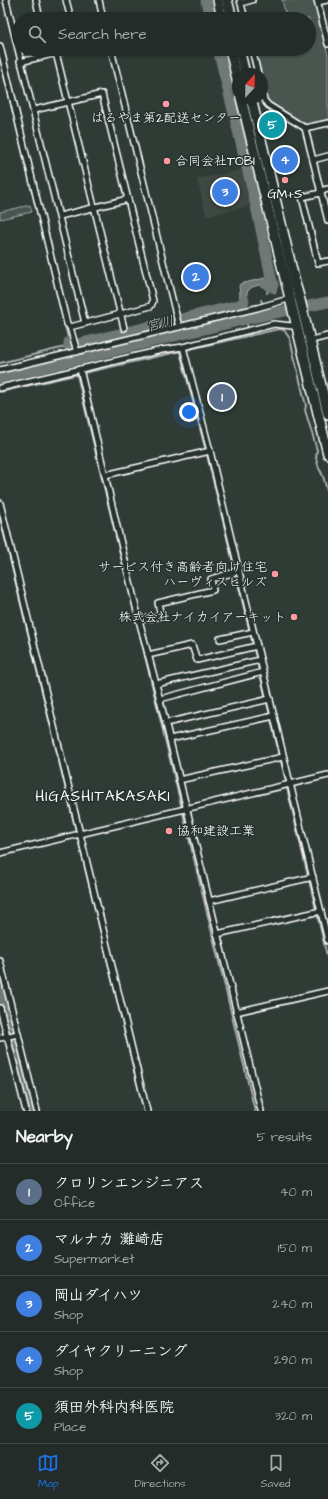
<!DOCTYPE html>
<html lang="en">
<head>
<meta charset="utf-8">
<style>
  :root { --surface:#232c28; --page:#2f3834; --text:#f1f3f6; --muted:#a3a7a8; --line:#404845; --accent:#1a73e8 }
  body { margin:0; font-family:"Architects Daughter","Klee One",sans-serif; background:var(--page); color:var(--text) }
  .compass { position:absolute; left:232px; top:68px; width:36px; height:36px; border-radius:50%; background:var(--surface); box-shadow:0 1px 3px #0004; rotate:22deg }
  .you { position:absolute; left:189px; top:412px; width:14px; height:14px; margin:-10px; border:3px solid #fff; border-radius:50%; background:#1a73e8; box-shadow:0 0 0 6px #1a73e833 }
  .badge { display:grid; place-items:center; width:26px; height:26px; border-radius:50%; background:var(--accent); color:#fff; font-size:13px; font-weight:700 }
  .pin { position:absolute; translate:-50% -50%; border:2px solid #fff; box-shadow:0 1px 4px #0006 }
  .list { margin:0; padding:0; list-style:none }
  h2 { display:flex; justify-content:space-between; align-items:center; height:52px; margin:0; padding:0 16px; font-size:17px }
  h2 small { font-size:13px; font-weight:400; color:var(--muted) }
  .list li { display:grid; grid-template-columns:26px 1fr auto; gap:12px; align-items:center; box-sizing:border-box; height:56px; padding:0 16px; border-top:1px solid var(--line) }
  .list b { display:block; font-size:15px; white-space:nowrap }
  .list p { margin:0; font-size:13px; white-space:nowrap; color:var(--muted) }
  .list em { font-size:13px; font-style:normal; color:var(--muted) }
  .icon { flex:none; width:22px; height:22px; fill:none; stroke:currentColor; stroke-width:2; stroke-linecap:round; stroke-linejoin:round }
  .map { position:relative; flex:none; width:328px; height:1111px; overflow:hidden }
  .search { position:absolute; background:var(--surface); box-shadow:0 1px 3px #0004; left:12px; right:12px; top:12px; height:44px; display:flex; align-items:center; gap:10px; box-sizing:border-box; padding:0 14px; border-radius:22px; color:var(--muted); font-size:15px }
  .sheet { height:332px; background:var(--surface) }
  nav { display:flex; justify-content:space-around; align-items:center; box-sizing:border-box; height:56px; border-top:1px solid var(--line); background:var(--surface); font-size:11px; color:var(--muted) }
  nav a { display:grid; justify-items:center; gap:2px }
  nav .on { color:var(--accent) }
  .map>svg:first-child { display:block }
</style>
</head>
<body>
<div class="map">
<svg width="328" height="1111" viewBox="0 0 328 1111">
  <rect width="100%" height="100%" fill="#2f3b35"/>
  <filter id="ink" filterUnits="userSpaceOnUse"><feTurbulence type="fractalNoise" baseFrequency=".025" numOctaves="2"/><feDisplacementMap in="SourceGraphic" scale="8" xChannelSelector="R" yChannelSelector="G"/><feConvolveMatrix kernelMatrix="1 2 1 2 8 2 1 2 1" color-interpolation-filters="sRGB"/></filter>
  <g filter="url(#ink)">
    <polygon fill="#3c4842" points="245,169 254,205 206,216 197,179"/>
    <g fill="#4a544f" stroke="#a4aaa7">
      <path d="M282 0H314L328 55V121L306 126C296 120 275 111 268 102 263 96 262 82 262 74H261L255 49H309V19H287Z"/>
      <polygon points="30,205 32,212 0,219 0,212"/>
    </g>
    <path fill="#707975" stroke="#a9afac" d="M273 275 276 291 275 293 259 285 252 287 247 292V304L244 308 239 307 233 309V304C242 302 240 294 239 286L240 284 265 278Z"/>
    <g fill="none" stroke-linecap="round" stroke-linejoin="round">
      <g stroke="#a9afac" stroke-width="2">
        <polyline points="0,59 69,342"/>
        <polyline points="267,293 269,288"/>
        <polyline points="261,300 263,304"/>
        <polyline points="264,309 265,315"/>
        <polyline points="245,316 250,336"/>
        <polyline points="180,352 207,455 286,782"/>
        <polyline points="0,363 69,346"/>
        <polyline points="77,375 255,1111"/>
        <polyline points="0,392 279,329 284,330 290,339 306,406 305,410 317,450 316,458 319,468 323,476 328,494"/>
        <polyline points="0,518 144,1111"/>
        <polyline points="287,788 328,960"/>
      </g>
      <g stroke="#707975" stroke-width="11">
        <polyline points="206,0 210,19"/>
        <polyline points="218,49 253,192 271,277 273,285 272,287 269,286"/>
        <polyline points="69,342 69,346 243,304 244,300"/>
        <polyline points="0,378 246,319 328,302"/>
        <polyline points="0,984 32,1111"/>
      </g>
      <defs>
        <g id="minor">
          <polyline points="6,0 85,323"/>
          <polyline points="36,0 40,19"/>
          <polyline points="66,0 71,19"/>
          <polyline points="99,0 103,19"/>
          <polyline points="240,0 245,19"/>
          <polyline points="317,0 328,44"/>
          <polyline points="318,2 327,0"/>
          <polyline points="241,3 252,0"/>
          <polyline points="200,19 222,14"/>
          <polyline points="0,46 67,324 70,327"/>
          <polyline points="111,49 179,327"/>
          <polyline points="252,49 258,74"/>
          <polyline points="56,53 124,328"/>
          <polyline points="20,62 73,49"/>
          <polyline points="262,91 264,100 268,105 305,128 328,221"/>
          <polyline points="34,110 102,94 153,301 151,306 70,327 77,352"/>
          <polyline points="305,128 328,123"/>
          <polyline points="313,160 328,156"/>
          <polyline points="320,191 328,189"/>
          <polyline points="321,193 302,197 318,263 328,261"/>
          <polyline points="60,216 128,199"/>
          <polyline points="308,341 328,336"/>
          <polyline points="183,347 210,451 328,941"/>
          <polyline points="80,369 139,620 156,684 261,1111"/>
          <polyline points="0,370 257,308 292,298"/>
          <polyline points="0,388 162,350 183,347 274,324 292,326 297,325"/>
          <polyline points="105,475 210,451"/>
          <polyline points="0,503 147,1111"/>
          <polyline points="139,620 161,616 158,603 213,590 211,579 239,571"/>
          <polyline points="220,639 253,632"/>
          <polyline points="148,655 192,645 197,660 257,646"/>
          <polyline points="156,684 260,660"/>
          <polyline points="160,699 263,672"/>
          <polyline points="166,723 270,699"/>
          <polyline points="170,739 274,716"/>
          <polyline points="179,780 283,757"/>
          <polyline points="0,853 328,775"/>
          <polyline points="209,901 313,877"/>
          <polyline points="217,934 321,911"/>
          <polyline points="0,961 37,1111"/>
          <polyline points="0,1008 26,1111"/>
          <polyline points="236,1012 328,991"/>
          <polyline points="0,1038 18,1034"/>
        </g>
        <g id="trunk">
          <polyline points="218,0 222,19"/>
          <polyline points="227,0 232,19"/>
          <polyline points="230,49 238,84"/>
          <polyline points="239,49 245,74"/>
          <polyline points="241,98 328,454"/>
          <polyline points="251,98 284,236 295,283 300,300 328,414"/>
        </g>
      </defs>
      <use href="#minor" stroke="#fff" stroke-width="8"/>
      <use href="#trunk" stroke="#fff" stroke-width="12"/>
      <use href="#minor" stroke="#26332d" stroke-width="5"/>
      <use href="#trunk" stroke="#26332d" stroke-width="9"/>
    </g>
  </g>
  <g fill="#ff9aa2" stroke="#26332d" stroke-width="1.5">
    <circle cx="166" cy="104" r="4"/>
    <circle cx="167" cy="161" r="4"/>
    <circle cx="285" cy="180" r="4"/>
    <circle cx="275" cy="574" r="4"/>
    <circle cx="294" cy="617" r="4"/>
    <circle cx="169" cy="831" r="4"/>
  </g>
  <g text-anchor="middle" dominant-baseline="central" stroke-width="3" stroke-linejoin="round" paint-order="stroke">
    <g font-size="13" fill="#fff" stroke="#26332d">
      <text x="166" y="118">はるやま第2配送センター</text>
      <text x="175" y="161" text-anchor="start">合同会社TOBI</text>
      <text x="285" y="194">GM+S</text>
      <text x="267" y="567" text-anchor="end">サービス付き高齢者向け住宅<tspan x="267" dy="15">ハーヴィスヒルズ</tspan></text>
      <text x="286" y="617" text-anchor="end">株式会社ナイカイアーキット</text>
      <text x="177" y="831" text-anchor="start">協和建設工業</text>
    </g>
    <g font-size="14" font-style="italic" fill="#b8bcba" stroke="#26332d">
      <text transform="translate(160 324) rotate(-14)">宮川</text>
    </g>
    <g font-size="15" letter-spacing="1" fill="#fff" stroke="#26332d">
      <text x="103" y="796">HIGASHITAKASAKI</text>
    </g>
  </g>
</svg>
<svg class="compass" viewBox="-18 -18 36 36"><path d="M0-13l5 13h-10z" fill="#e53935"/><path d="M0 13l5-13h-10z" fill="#a3a7a8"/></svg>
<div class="you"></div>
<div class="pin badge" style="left:222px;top:397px;background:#5c6f8a">1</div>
<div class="pin badge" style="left:196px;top:277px;background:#3f7fe0">2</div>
<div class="pin badge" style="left:225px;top:192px;background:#3f7fe0">3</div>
<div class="pin badge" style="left:285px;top:160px;background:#3f7fe0">4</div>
<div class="pin badge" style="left:272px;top:125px;background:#0f9aa8">5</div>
<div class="search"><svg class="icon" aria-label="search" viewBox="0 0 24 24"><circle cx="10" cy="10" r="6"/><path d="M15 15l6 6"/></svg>Search here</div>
</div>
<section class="sheet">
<h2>Nearby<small>5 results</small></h2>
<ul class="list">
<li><span class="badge" style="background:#5c6f8a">1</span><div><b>クロリンエンジニアス</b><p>Office</p></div><em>40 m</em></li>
<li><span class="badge" style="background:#3f7fe0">2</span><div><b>マルナカ 灘崎店</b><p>Supermarket</p></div><em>150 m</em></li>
<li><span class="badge" style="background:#3f7fe0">3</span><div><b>岡山ダイハツ</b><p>Shop</p></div><em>240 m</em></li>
<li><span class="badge" style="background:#3f7fe0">4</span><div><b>ダイヤクリーニング</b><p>Shop</p></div><em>290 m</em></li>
<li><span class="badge" style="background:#0f9aa8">5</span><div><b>須田外科内科医院</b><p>Place</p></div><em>320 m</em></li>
</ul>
</section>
<nav>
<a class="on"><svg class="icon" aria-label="map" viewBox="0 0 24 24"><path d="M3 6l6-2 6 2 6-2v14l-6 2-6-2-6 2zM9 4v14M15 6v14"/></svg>Map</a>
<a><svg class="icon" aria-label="directions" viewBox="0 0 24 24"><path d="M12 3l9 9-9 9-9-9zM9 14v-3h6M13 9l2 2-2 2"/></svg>Directions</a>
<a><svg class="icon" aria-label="saved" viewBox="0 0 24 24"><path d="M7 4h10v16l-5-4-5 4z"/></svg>Saved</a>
</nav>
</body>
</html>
